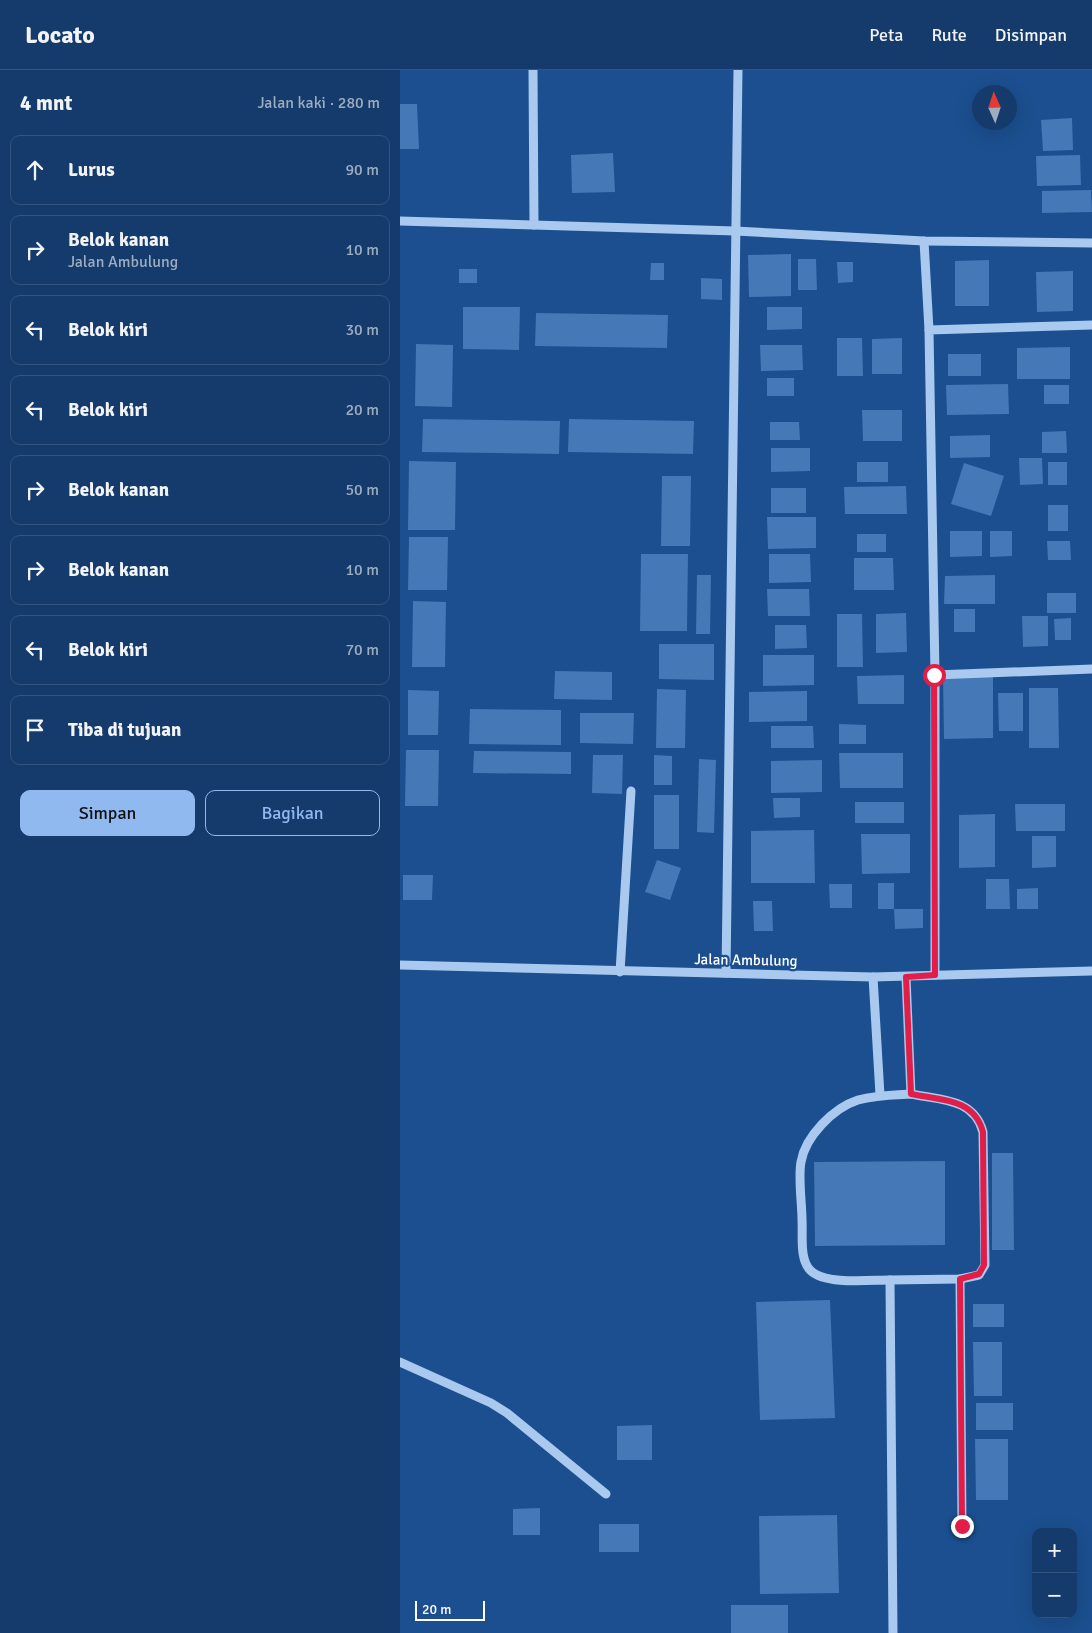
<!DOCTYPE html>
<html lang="id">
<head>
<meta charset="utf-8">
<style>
  :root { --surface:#143b6b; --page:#214673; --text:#f1f3f6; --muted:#9dadc1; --line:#33557e; --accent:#90b9f0 }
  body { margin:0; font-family:Signika,sans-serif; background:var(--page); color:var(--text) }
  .controls { position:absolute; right:15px; bottom:15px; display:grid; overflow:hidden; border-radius:10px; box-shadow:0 5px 20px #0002 }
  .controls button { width:45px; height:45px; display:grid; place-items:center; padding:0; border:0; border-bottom:1px solid var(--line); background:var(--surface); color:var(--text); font:25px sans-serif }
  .compass { position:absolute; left:572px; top:15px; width:45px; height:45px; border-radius:50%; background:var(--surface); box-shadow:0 5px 20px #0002; rotate:357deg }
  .scale { position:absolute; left:15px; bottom:12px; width:70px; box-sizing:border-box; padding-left:5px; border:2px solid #fff; border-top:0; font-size:14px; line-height:18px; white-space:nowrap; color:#fff; -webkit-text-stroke:4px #1b4f8f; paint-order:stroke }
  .stop { position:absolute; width:15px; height:15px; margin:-11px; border:4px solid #e11d48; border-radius:50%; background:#fff }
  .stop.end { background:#e11d48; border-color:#fff; box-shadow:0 1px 5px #0008 }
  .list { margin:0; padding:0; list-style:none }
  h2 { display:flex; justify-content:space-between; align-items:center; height:65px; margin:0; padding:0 20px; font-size:21px }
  h2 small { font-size:16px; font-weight:400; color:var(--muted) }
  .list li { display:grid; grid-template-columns:32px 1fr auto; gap:15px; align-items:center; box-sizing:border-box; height:70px; margin:0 10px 10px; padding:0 10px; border:1px solid var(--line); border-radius:10px }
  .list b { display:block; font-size:19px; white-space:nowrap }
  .list p { margin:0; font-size:16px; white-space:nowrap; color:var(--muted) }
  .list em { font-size:16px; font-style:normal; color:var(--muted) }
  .actions { display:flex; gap:10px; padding:15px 20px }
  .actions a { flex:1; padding:11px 0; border:1px solid var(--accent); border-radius:10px; text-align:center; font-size:18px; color:var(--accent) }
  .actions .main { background:var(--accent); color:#111 }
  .icon { flex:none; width:28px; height:28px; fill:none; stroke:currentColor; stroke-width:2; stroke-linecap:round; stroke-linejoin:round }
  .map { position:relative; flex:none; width:692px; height:1563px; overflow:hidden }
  header { display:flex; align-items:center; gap:30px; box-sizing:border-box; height:70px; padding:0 25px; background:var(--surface); border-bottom:1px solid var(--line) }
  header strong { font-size:24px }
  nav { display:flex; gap:28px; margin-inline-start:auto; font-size:18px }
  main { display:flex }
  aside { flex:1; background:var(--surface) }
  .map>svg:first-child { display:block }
</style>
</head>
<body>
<header>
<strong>Locato</strong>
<nav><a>Peta</a><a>Rute</a><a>Disimpan</a></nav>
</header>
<main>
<aside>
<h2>4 mnt<small>Jalan kaki · 280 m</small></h2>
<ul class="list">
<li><svg class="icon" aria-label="ahead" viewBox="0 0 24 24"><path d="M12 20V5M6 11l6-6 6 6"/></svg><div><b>Lurus</b></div><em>90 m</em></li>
<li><svg class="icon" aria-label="right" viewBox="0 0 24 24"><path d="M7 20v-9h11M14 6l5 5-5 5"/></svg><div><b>Belok kanan</b><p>Jalan Ambulung</p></div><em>10 m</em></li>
<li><svg class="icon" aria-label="left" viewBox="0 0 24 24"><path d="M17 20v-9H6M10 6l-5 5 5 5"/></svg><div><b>Belok kiri</b></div><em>30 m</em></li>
<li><svg class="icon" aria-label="left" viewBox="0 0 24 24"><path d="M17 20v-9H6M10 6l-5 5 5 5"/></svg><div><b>Belok kiri</b></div><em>20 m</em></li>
<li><svg class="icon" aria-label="right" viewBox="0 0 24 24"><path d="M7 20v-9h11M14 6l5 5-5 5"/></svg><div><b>Belok kanan</b></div><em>50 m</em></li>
<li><svg class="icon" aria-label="right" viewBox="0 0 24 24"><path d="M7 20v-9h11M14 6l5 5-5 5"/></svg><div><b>Belok kanan</b></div><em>10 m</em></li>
<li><svg class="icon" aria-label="left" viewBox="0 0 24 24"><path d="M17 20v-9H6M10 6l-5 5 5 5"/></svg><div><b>Belok kiri</b></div><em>70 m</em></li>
<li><svg class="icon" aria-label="arrive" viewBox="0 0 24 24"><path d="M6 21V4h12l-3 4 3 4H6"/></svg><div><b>Tiba di tujuan</b></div></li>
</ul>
<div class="actions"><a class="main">Simpan</a><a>Bagikan</a></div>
</aside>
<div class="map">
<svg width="692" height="1563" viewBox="0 0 692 1563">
  <rect width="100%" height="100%" fill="#1b4f8f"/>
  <g fill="#4478b7">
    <polygon points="0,34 17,34 19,79 0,79"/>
    <polygon points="672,48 673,80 643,81 641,50"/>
    <polygon points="213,83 215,122 172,123 171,85"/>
    <polygon points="680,85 681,115 637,116 636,86"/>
    <polygon points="691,120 692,142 642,143 642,121"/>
    <polygon points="391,184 391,226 349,227 348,185"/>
    <polygon points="398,189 416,189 417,220 398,220"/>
    <polygon points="589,190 589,236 555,236 555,191"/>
    <polygon points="437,192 453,192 453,212 438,213"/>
    <polygon points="251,193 264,193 264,210 250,210"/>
    <rect x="59" y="199" width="18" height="14"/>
    <polygon points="673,201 673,241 637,242 636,202"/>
    <polygon points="301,208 322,209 322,230 301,229"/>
    <polygon points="63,237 120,237 119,280 63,279"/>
    <polygon points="367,237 402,237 402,259 367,260"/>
    <polygon points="136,243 268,245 267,278 135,276"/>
    <polygon points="437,268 462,268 463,306 437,306"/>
    <polygon points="502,268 502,304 472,304 472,269"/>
    <polygon points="16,274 53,275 52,337 15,336"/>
    <polygon points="360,275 402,275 403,300 361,301"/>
    <polygon points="670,277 670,309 617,309 617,278"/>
    <rect x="548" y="284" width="33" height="22"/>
    <rect x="367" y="308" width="27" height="18"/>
    <polygon points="608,314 609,344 547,345 546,315"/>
    <rect x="644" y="315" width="25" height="19"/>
    <polygon points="462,340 502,340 502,371 463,371"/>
    <polygon points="23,349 160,351 159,384 22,382"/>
    <polygon points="169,349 294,351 293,384 168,382"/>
    <polygon points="370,352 399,352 400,370 370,370"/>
    <polygon points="666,361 667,383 642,383 642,362"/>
    <polygon points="590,365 590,387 550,388 550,366"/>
    <polygon points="371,378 410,378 410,401 371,402"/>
    <polygon points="619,388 642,388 643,414 620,415"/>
    <polygon points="9,391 56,392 55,460 8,460"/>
    <rect x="457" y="392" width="31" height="20"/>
    <rect x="648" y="392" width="19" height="23"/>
    <polygon points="564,393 604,406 591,446 551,434"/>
    <polygon points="262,406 291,406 290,476 261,476"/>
    <polygon points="506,416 507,444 445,444 444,417"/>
    <rect x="371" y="418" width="35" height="25"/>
    <rect x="648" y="435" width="20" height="26"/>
    <polygon points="367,447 416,447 416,478 368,479"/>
    <polygon points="550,461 582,461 582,486 550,487"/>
    <polygon points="590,461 612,461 612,486 590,487"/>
    <rect x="457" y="464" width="29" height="18"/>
    <polygon points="9,467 48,467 47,520 8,520"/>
    <polygon points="647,471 670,471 671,490 648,490"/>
    <polygon points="241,484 288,484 287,561 240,561"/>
    <polygon points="369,484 410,484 411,512 369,513"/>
    <polygon points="454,488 493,488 494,520 454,520"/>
    <polygon points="297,505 311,505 310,564 296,564"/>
    <polygon points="595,505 595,534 544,534 545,506"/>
    <polygon points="367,519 409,519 410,546 368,546"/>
    <rect x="647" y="523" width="29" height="20"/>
    <polygon points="13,531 46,532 45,597 12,597"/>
    <rect x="554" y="539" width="21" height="23"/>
    <polygon points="506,543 507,582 476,583 476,544"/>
    <polygon points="437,544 462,544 463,597 437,597"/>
    <polygon points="622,546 648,546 648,576 623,577"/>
    <polygon points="671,548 671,570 655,570 654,549"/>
    <polygon points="375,555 406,555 407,578 375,579"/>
    <polygon points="259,574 314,574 314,610 259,609"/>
    <polygon points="363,585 414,585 414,615 363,616"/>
    <polygon points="155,601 212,602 212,630 154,629"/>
    <polygon points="504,605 504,634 458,634 457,606"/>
    <polygon points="543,607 593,607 593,668 544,669"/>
    <polygon points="629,618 658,618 659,678 629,678"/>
    <polygon points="257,619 286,620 285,678 256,678"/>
    <polygon points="8,620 39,621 38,665 8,665"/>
    <polygon points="407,621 407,651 349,652 349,622"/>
    <polygon points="598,623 623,623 623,661 599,661"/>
    <polygon points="70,639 161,640 161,675 69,674"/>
    <polygon points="180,643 234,643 233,674 180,673"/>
    <polygon points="439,654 466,655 466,674 439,674"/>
    <polygon points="371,656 413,656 414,678 371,678"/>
    <polygon points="6,680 39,680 38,736 5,736"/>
    <polygon points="74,681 171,682 171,704 73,703"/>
    <polygon points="439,683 503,683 503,718 440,718"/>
    <polygon points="193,685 223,685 222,724 192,723"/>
    <polygon points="254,685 272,686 272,715 254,715"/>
    <polygon points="299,689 316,690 314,763 297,762"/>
    <polygon points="422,690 422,722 371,723 371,691"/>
    <rect x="254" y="725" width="25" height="54"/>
    <polygon points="373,728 400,728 400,747 374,748"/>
    <rect x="455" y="732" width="49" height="21"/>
    <polygon points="615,734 665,734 665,761 616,761"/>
    <polygon points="595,744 595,797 559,798 559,745"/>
    <polygon points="414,760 415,813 351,813 351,761"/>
    <polygon points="461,764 510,764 510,803 462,804"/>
    <polygon points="632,766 656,766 656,797 632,798"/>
    <polygon points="257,790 281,798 270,830 245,822"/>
    <polygon points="3,805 33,805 32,830 3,830"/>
    <polygon points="586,809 609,809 610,839 586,839"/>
    <rect x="478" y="813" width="16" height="26"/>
    <polygon points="429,814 452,814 452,838 430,838"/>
    <polygon points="638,818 638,839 617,839 617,819"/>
    <polygon points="353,831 372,831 373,861 354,861"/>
    <polygon points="494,839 523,839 523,858 495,859"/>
    <polygon points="592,1083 613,1083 614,1180 592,1180"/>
    <polygon points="545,1091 545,1175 415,1176 414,1092"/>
    <polygon points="430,1230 435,1348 360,1350 356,1232"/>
    <rect x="573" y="1234" width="31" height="23"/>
    <polygon points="573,1272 602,1272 602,1326 574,1326"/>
    <rect x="576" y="1333" width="37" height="27"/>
    <polygon points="252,1355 252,1390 217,1390 217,1356"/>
    <polygon points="575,1369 608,1369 608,1430 576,1430"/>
    <polygon points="140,1438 140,1465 113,1465 113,1439"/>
    <polygon points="437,1445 439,1523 360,1524 359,1446"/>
    <rect x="199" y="1454" width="40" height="28"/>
    <rect x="331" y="1535" width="57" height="28"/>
  </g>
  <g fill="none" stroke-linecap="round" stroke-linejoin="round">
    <g stroke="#a9c9ee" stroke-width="9">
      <polyline points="133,0 134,155"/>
      <polyline points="0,151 335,161 524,171 692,173"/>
      <polyline points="524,171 529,260"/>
      <polyline points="535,605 692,599"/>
      <polyline points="0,895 473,907 692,901"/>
      <polyline points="220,902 231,721"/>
      <polyline points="326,903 338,0"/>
      <polyline points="535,905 535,605 529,260 692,255"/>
      <polyline points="473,907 480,1025"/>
      <polyline points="560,1209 562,1456"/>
      <path d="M490 1210C470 1210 426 1215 411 1201 399 1190 403 1165 402 1150 402 1134 398 1107 401 1092 405 1067 433 1038 458 1030 476 1025 493 1025 511 1024"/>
      <polyline points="0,1292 91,1333 107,1343 206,1424"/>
      <path d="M493 1563 490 1210 560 1209 579 1205 585 1195 583 1062C574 1028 540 1030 511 1024L506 907"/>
    </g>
  </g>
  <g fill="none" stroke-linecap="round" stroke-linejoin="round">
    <path stroke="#e11d48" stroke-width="6" d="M534 605 535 905 506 907 511 1024C540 1030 574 1028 583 1062L584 1195 579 1204 560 1209 562 1456"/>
  </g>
  <g text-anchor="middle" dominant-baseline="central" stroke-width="4.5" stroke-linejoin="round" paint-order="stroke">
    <g font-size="15" fill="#fff" stroke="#1b4f8f">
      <text transform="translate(346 890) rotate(1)">Jalan Ambulung</text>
    </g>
  </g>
</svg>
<div class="controls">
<button>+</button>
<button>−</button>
</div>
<svg class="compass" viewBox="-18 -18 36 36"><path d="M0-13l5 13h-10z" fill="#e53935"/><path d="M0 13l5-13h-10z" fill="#9dadc1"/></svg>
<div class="scale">20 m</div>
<div class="stop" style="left:534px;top:605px"></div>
<div class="stop end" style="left:562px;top:1456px"></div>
</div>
</main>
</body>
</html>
